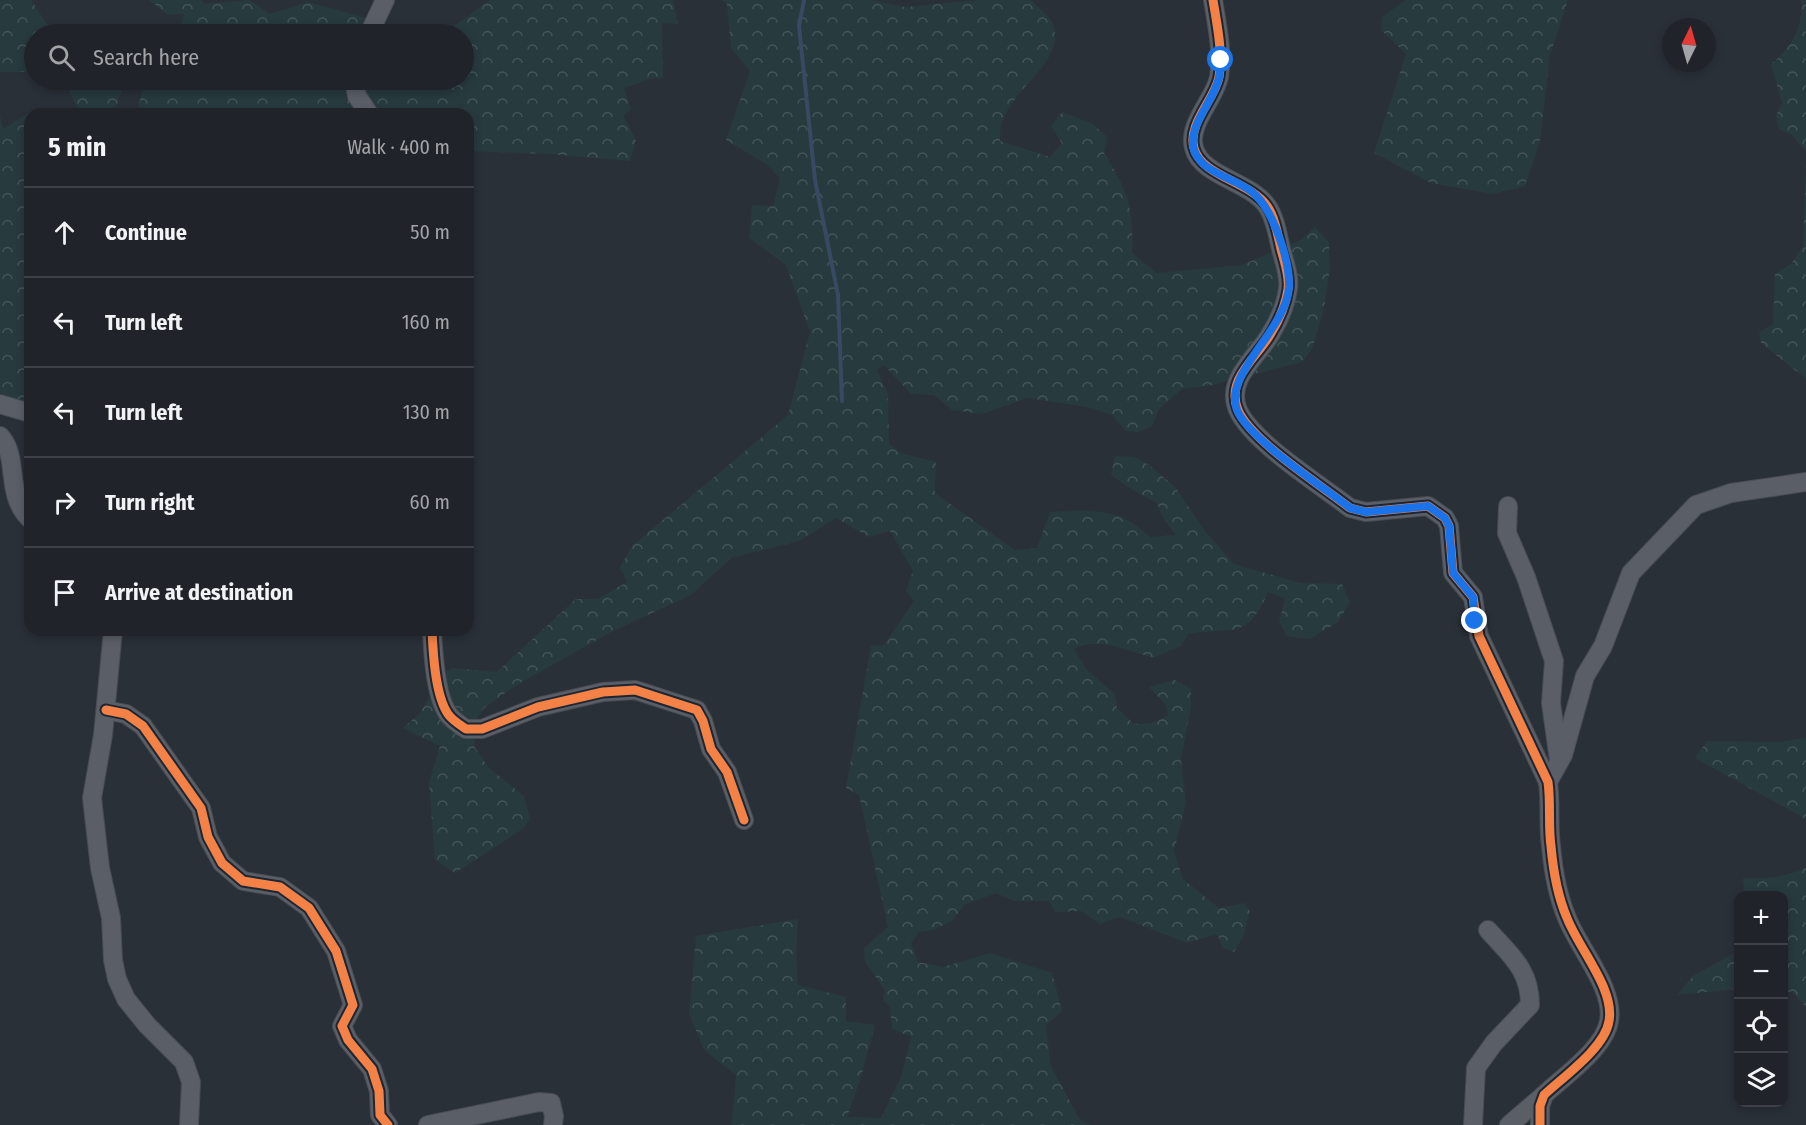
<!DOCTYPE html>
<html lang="en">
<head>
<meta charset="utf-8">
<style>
  :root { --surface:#20242a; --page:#2d3036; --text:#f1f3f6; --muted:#a2a4a8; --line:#3d4147 }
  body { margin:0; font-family:"Fira Sans Condensed",sans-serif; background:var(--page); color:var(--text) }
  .controls { position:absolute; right:18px; bottom:18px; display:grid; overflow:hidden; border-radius:12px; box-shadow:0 3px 9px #0003 }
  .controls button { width:54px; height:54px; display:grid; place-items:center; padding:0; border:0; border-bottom:2px solid var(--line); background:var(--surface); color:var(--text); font:30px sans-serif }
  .compass { position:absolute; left:1662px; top:18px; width:54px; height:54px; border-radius:50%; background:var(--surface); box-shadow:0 3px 9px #0003; rotate:5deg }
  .stop { position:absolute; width:18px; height:18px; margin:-14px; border:4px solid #1a73e8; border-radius:50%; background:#fff }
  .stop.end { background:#1a73e8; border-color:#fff; box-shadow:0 2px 6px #0008 }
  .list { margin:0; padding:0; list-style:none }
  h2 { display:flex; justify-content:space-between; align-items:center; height:78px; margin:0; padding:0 24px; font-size:26px }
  h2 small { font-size:20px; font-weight:400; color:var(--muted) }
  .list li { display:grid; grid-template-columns:39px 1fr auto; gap:18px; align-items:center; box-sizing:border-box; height:90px; padding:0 24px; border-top:2px solid var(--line) }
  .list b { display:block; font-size:22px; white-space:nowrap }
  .list em { font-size:20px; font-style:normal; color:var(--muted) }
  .icon { flex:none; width:33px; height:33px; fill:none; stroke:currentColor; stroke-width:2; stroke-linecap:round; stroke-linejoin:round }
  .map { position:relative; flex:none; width:1806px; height:1125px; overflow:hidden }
  .search { position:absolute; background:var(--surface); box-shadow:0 3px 9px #0003; left:24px; top:24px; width:450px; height:66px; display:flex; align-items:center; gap:15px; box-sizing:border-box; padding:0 21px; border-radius:33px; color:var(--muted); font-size:22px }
  .panel { position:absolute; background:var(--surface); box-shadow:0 3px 9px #0003; left:24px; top:108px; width:450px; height:528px; border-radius:18px }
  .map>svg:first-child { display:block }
</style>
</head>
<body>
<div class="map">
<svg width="1806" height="1125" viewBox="0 0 1806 1125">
  <defs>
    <pattern id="forest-crowns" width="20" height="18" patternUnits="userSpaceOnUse" patternTransform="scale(1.5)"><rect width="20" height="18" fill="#273a3e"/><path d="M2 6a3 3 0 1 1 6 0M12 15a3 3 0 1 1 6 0" fill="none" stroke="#445559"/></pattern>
  </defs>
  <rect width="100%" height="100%" fill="#2a3038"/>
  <g fill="url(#forest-crowns)">
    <polygon points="0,0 31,0 50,29 83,24 87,34 34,34 34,72 0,72"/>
    <polygon points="149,0 201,0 205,4 249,0 270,14 308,2 384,23 396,34 169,34 171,30 181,27 184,14 168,15"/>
    <polygon points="490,0 673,0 678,24 662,23 663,78 653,78 624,88 631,110 623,115 636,141 630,161 549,154 468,151 468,114 184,114 180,109 146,112 138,106 146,80 464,80 464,34 443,34"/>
    <path d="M722 0H870L905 7 978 0H1031C1037 7 1050 16 1053 24 1068 68 996 92 1000 141L1050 157 1062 143 1051 126 1062 112 1093 124 1107 137 1104 153C1128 191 1134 208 1132 253L1157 273 1242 265 1301 240 1315 227 1329 242 1330 268 1324 309 1312 349 1302 362 1212 385 1182 389 1159 409 1152 426 1138 432 1126 431 1112 415 1087 407 1027 398 982 414 952 410 934 395 911 394 884 365 877 370 888 394 889 443 900 453 936 462 935 493 1015 550 1037 548 1050 512C1091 510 1119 507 1150 537L1176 535 1163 518 1157 503 1131 489 1111 475 1115 456 1134 457 1149 465 1175 487 1205 531 1234 564 1300 583 1342 584 1350 602 1338 622 1310 639 1287 636 1279 622 1285 599 1268 592C1247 642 1232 626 1188 634L1181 646 1153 658C1128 651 1099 636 1074 649L1087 670 1115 694 1117 708 1134 724 1152 723 1168 716 1166 705 1149 687 1175 680 1191 689V707L1181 759 1186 803 1174 851 1183 879 1219 908 1244 903 1250 911 1243 937 1234 952 1223 948 1217 934 1187 943 1120 917 1100 924 1081 911 1055 912 1049 901H1014L996 893 964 905 953 920 934 930 919 932 911 943 918 962 943 967 990 953 1052 973 1062 1011 1046 1025 1051 1066 1080 1120 1091 1125H732L736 1075 704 1050 689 1014 696 936 798 919 796 954 798 985 846 997V1021L875 1025 860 1080 847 1117 881 1118 901 1077 911 1037 892 1029 890 1007 883 1000 885 990 865 962 864 948 888 927 859 795 846 788 871 646 884 645 914 601 906 591 913 571 890 531 869 537 836 518 799 541 731 558 691 595 611 632 515 686 484 708 477 719 474 746 488 767 524 796 530 819 524 828 455 873 435 860 429 783 440 746 403 728 419 714 446 672 452 668 497 672 576 599H598L627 582 620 567 632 546 788 415 810 332 786 265 749 238 752 205 773 206 780 178 766 164 726 140 750 71 731 48 727 4Z"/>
    <polygon points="1406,0 1568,0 1550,55 1540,141 1525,186 1493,194 1431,183 1374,153 1406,54 1381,30 1382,17"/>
    <path d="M1801 0H1806V151L1791 134 1779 130 1776 116 1782 103 1771 64C1791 49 1804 26 1801 0Z"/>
    <polygon points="64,80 111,80 123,86 116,107 95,110 78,109"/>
    <polygon points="67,112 69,114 30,114 30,405 0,393 0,116 3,129 29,113"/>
    <polygon points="1806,165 1806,379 1761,343 1759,332 1773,325 1775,274 1791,264 1803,246"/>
    <polygon points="1806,738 1806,819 1695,758 1707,741 1778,742"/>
    <path d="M1806 868V1007L1792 992H1784V896L1744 895 1743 878C1766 879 1785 877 1806 868Z"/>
    <polygon points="1738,951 1738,989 1677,995 1693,976"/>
  </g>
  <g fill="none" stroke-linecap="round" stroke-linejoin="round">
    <polyline stroke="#384963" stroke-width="4" points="804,0 799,26 815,180 838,295 842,401"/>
    <defs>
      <g id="minor">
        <path d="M1213 0C1217 25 1223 52 1219 77 1215 99 1187 124 1194 148 1201 176 1251 182 1267 206 1275 217 1278 236 1281 249 1284 261 1290 276 1288 289 1286 304 1278 322 1270 335 1257 357 1225 380 1238 410 1252 442 1321 485 1350 508L1366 512 1428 506 1445 518 1449 526 1453 573 1473 597 1479 636 1548 782C1551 804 1548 825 1551 846 1553 869 1558 897 1567 918 1579 949 1615 989 1609 1021 1605 1048 1563 1077 1544 1095L1540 1106V1125"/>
        <polyline points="369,34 385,0"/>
        <polyline points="354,80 357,96 369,114"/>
        <polyline points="0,404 30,413"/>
        <path d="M0 436C20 457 4 494 30 519"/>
        <polyline points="1508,506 1507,533 1526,577 1554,661 1551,703 1559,760"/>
        <polyline points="113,630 103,735 92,798 100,868 111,918 113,960 117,979 126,999 147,1025 184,1062 191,1082 189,1125"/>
        <path d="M432 630C433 652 435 695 448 714 452 720 460 725 466 729H482L538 707 603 692 635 690 697 710 703 721 711 749 727 772 744 820"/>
        <polyline points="106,710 126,714 143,726 201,808 208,837 222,863 243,881 280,887 309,908 336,951 353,1005 342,1026 348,1040 372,1069 379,1091 380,1115 388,1125"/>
        <polyline points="1548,782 1563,755 1585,676 1603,646 1631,573 1696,505 1731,493 1806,482"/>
        <polyline points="428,1125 539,1102 551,1103 554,1116 553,1125"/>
        <path d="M1473 1125 1476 1068 1494 1043 1530 1005C1530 969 1510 955 1488 930"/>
        <polyline points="1509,1125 1544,1095"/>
      </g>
    </defs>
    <use href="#minor" stroke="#484c53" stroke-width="20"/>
    <use href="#minor" stroke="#5a5e66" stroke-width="18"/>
    <defs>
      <g id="cycleway">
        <path d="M1213 0C1217 25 1223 52 1219 77 1215 99 1187 124 1194 148 1201 176 1251 182 1267 206 1275 217 1278 236 1281 249 1284 261 1290 276 1288 289 1286 304 1278 322 1270 335 1257 357 1225 380 1238 410 1252 442 1321 485 1350 508L1366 512 1428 506 1445 518 1449 526 1453 573 1473 597 1479 636 1548 782C1551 804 1548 825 1551 846 1553 869 1558 897 1567 918 1579 949 1615 989 1609 1021 1605 1048 1563 1077 1544 1095L1540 1106V1125"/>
        <path d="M432 630C433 652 435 695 448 714 452 720 460 725 466 729H482L538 707 603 692 635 690 697 710 703 721 711 749 727 772 744 820"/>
        <polyline points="106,710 126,714 143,726 201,808 208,837 222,863 243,881 280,887 309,908 336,951 353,1005 342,1026 348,1040 372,1069 379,1091 380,1115 388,1125"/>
      </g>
    </defs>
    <use href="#cycleway" stroke="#1d2633" stroke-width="13"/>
    <use href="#cycleway" stroke="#f48246" stroke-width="9"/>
  </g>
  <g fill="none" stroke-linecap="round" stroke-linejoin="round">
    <path stroke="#1a73e8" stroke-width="8" d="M1221 60C1220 66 1220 72 1219 78 1214 100 1191 122 1193 145 1196 172 1236 178 1252 192 1273 208 1290 261 1289 287 1286 331 1223 373 1237 410 1249 439 1322 486 1350 508L1366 512 1428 506 1445 518 1449 526 1453 573 1473 597 1475 621"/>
  </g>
</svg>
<div class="controls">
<button>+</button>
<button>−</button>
<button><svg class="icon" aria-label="locate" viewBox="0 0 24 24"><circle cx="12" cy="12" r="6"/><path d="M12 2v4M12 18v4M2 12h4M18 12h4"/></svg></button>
<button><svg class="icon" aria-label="layers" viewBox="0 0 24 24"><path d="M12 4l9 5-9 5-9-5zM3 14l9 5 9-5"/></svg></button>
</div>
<svg class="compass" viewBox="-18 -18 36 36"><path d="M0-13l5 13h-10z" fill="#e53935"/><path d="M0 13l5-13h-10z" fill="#a2a4a8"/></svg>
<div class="stop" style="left:1221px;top:60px"></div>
<div class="stop end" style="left:1475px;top:621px"></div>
<div class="search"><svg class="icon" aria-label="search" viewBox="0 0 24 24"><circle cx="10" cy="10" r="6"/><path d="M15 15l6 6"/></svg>Search here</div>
<section class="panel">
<h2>5 min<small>Walk · 400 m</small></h2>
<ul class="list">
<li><svg class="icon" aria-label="ahead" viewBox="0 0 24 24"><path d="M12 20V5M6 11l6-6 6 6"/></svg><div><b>Continue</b></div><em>50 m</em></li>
<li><svg class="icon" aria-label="left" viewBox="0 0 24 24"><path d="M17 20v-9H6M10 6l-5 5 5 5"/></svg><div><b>Turn left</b></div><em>160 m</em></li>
<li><svg class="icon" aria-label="left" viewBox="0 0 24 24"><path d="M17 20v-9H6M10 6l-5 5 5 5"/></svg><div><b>Turn left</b></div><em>130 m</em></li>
<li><svg class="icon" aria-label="right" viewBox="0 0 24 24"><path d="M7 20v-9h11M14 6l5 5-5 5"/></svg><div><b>Turn right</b></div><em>60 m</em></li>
<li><svg class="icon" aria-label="arrive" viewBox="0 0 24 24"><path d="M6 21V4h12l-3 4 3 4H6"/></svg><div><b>Arrive at destination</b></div></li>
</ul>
</section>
</div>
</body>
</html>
